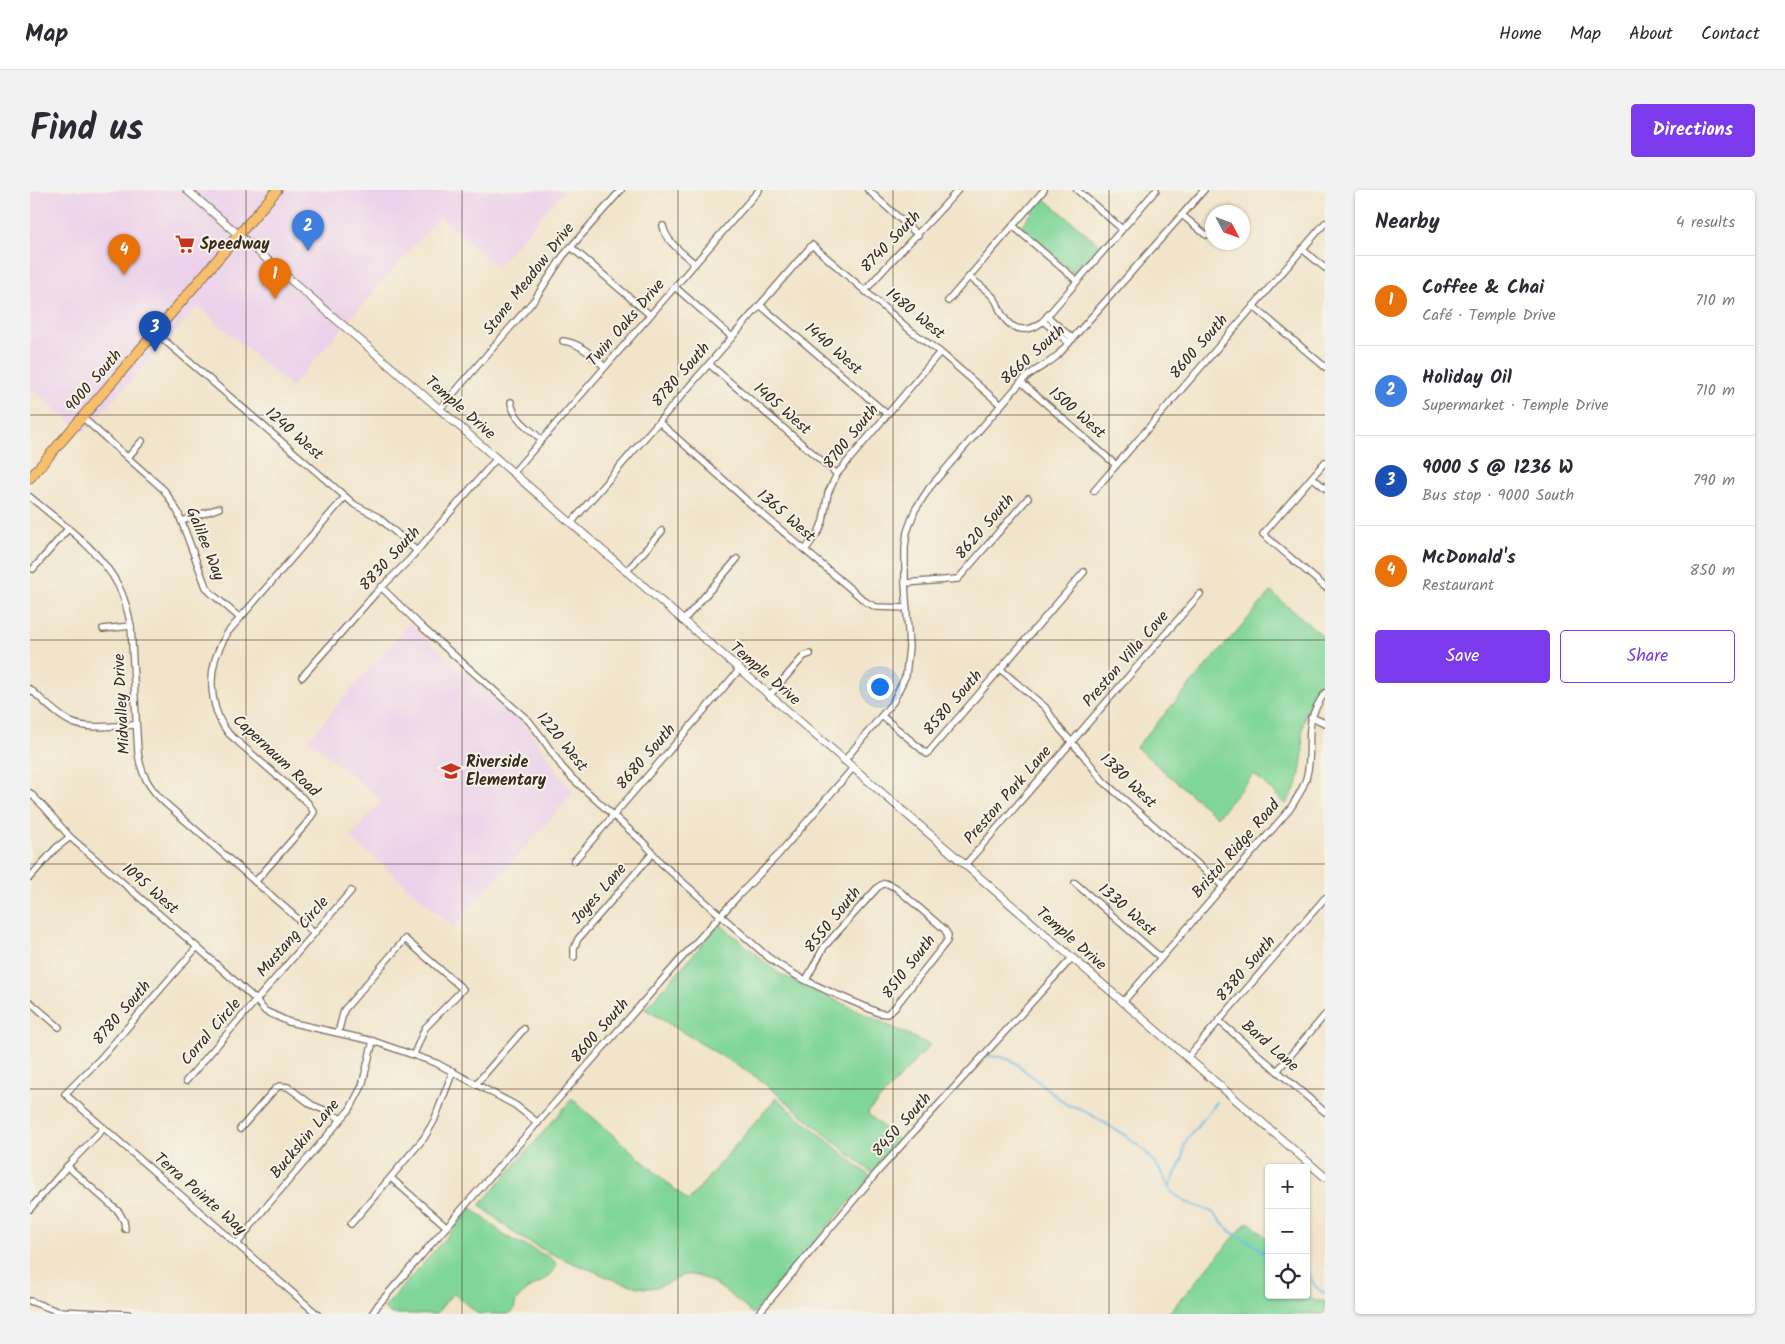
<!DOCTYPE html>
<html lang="en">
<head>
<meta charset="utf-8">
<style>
  :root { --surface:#fff; --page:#f2f2f3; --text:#2b2b33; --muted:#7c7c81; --line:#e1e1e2; --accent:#7c3aed }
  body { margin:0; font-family:Kalam,sans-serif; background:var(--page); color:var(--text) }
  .controls { position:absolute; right:15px; bottom:15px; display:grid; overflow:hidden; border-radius:5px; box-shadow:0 1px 4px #0004 }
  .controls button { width:45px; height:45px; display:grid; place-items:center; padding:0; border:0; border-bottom:1px solid var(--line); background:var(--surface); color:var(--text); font:25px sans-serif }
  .compass { position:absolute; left:1175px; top:15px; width:45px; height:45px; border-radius:50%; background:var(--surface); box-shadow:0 1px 4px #0004; rotate:131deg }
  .you { position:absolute; left:849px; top:496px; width:18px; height:18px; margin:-12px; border:4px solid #fff; border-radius:50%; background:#1a73e8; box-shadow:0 0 0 8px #1a73e833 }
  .badge { display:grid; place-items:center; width:32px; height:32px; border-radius:50%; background:var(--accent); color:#fff; font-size:16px; font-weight:700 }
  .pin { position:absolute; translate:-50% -41px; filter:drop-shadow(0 1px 2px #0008) }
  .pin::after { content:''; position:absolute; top:26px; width:18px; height:15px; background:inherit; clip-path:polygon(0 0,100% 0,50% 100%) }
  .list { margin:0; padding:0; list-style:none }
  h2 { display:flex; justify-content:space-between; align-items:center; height:65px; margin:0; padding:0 20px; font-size:21px }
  h2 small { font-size:16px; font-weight:400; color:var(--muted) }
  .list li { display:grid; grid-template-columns:32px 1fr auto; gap:15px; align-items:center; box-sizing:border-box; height:90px; padding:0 20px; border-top:1px solid var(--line) }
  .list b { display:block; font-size:19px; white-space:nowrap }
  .list p { margin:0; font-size:16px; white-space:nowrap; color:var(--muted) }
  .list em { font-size:16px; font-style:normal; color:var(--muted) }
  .actions { display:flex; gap:10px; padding:15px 20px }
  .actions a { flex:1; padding:11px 0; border:1px solid var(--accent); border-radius:5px; text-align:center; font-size:18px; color:var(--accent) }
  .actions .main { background:var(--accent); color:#fff }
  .icon { flex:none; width:28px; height:28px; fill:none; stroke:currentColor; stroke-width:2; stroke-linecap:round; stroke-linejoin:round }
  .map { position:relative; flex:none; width:1295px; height:1124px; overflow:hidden; border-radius:5px }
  header { display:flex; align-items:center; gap:30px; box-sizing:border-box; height:70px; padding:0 25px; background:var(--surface); border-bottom:1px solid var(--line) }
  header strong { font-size:24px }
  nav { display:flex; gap:28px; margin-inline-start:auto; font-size:18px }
  .intro { display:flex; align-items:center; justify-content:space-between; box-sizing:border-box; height:120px; padding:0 30px }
  h1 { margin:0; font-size:35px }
  .button { padding:12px 22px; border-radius:5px; background:var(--accent); color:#fff; font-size:18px; font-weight:700 }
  main { display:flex; gap:30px; padding:0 30px }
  aside { flex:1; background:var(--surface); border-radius:5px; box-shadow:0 1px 4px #0004 }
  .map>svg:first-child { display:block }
</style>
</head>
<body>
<header>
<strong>Map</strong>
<nav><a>Home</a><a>Map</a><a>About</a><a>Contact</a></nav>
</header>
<div class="intro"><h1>Find us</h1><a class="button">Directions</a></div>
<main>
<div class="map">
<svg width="1295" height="1124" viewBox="0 0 1295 1124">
  <rect width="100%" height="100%" fill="#f7f3e8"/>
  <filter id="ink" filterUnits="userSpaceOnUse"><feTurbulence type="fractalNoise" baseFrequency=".02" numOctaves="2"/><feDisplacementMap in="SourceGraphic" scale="10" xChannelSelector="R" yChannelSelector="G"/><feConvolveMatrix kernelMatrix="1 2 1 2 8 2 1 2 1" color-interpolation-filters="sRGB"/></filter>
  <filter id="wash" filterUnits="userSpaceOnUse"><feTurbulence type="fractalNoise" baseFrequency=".0096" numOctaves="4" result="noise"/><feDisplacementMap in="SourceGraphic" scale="20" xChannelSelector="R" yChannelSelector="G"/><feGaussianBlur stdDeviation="1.12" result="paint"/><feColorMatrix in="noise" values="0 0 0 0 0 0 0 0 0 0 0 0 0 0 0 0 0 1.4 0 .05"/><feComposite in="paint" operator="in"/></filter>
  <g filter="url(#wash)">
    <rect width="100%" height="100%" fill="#f1e4ca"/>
    <g fill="#ecd1ea">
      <polygon points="0,0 534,0 467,77 409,27 261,197 168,116 54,243 0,198"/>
      <polygon points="379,433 498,538 534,592 544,602 424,737 320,647 352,611 279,549"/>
    </g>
    <g fill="#80d699" stroke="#5e805c">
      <polygon points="1014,8 1072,57 1050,83 1044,83 991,36"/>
      <polygon points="1241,402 1295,448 1295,492 1287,502 1276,521 1272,541 1273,562 1270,584 1267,595 1256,614 1224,584 1187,627 1106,557"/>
      <polygon points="690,734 748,783 900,855 838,922 839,925 867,949 868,953 842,983 729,889 615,819"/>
      <path d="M746 908 841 987 723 1124C706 1110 674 1078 651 1086 640 1091 629 1099 615 1098 596 1095 579 1088 561 1080 539 1072 516 1062 495 1050 479 1040 465 1027 450 1015L542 909 658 1011Z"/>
      <polygon points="442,1018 475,1046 519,1067 526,1073 526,1078 513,1091 496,1100 486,1111 484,1119 479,1124 448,1124 423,1103 406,1124 362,1124 354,1118"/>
      <path d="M1216 1033H1220L1239 1050V1105H1276V1086L1279 1092C1278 1106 1277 1112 1295 1111V1124H1138Z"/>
    </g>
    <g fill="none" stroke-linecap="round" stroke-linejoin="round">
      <g stroke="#66bce3" stroke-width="2">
        <polyline points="957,866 971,867 983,871 1037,915 1046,917 1058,923 1096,946 1115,961 1128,977 1143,1003 1156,1012 1182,1022 1201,1042 1225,1055 1239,1067"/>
        <polyline points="1140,995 1153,968 1154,956 1158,948 1187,912"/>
        <path d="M1276 1081C1283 1089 1284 1100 1295 1103"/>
      </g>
    </g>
  </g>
  <g filter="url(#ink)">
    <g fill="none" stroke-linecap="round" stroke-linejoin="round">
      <defs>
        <g id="minor">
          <polyline points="838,0 888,45"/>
          <polyline points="1047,0 1092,39"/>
          <polyline points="1152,25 1176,45"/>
          <path d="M633 36C637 53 652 62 665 74"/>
          <polyline points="983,36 1047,91"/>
          <polyline points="541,57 620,125"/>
          <polyline points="1272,59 1295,78"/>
          <path d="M939 87C947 93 957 100 964 108 968 113 969 120 973 126 982 142 1000 143 1013 131L1126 0"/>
          <polyline points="645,97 702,147"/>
          <path d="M835 101C864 66 898 35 928 0"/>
          <polyline points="918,111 1014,0"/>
          <polyline points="730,115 857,224"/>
          <polyline points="1223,116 1295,177"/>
          <polyline points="1017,126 1043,149"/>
          <polyline points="1013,131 1039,153"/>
          <polyline points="126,143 325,315 348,327 387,361"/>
          <path d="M533 151C551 153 562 166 575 177"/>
          <polyline points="679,174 807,284"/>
          <polyline points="991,192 1086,275"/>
          <path d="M481 212C484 230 499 238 512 250"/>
          <polyline points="410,219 505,109 533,66 591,0"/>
          <polyline points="52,227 134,300 148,322 176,397 181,403 210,428"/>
          <polyline points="629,232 724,317 836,412 846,417 877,418"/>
          <polyline points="98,267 112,251"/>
          <polyline points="1295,272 1233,344 1295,397"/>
          <polyline points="483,283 729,0"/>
          <polyline points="1282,287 1295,298"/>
          <polyline points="1064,301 1295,33"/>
          <path d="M0 307C31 333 69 359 88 395 95 408 98 422 101 436L108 563C111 584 119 598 135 613L284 743"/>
          <polyline points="152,331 189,318"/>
          <polyline points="541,333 782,55 880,140 910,162 971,215"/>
          <polyline points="775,360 789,341 793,331 798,303 807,284 910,162"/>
          <polyline points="3,379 38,339"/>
          <polyline points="596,382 632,341"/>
          <polyline points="875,393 928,389 998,308"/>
          <path d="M351 397 393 438 499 531 510 545 532 577 543 589 615 654 631 673 738 767C770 792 812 806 849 823L857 824 865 817 917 751 918 745 914 739 865 697 855 693 848 697 794 757 776 790"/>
          <polyline points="653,431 707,369"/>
          <polyline points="73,439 101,436"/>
          <polyline points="970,479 1015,517 1030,539 1054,566 1073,591 1193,696"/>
          <polyline points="272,487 345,404 379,370 467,268"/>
          <path d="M0 499C13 510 27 526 43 533 60 540 88 535 106 535"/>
          <polyline points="739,506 774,466 780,464"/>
          <polyline points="852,526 897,564 1054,382"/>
          <polyline points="1281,527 1295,533"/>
          <path d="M814 571 863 512 876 485 879 457 875 393V357L877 342 885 320 900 297 991 192C1003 179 1017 176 1028 165L1174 0"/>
          <polyline points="0,603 14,617 40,647 167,757 226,810 235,821 259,832 343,851 406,873 485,915 508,933"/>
          <polyline points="544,671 709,480"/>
          <polyline points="935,675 1170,404"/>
          <polyline points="0,687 26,658 40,647"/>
          <path d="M225 692 277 633 284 622 277 612 199 544C183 525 178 494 185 470 188 459 193 451 198 442L315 307"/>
          <polyline points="1045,693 1131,768"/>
          <polyline points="167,757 71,868 35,904 287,1124"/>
          <polyline points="544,767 544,758 548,749 622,664"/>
          <polyline points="0,812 29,837"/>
          <path d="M1093 812 1260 619C1268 606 1276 595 1278 580 1283 546 1272 535 1295 503"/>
          <polyline points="1189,831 1295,922"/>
          <polyline points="308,843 314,820 375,749 433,799 395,838 384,864"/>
          <polyline points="1157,868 1295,708"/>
          <polyline points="1247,881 1295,825"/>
          <polyline points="156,891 321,701"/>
          <polyline points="446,894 494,839"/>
          <polyline points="210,939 245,899 249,896 258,897 282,915 299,922 311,929"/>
          <polyline points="37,976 89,1022 94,1031 95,1039"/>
          <polyline points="361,988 416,1036"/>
          <polyline points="0,1019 42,971 74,938"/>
          <polyline points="321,1034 394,948 404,931 423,881"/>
          <polyline points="207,1054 235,1018 320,919 332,896 343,851"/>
          <polyline points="0,1111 27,1121 98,1124"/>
          <polyline points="342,1124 348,1115 648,772 710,704 747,666 823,578"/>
          <polyline points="728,1124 850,979 1042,768"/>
        </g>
        <polyline id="tertiary" points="157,0 1295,987"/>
        <polyline id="primary" points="0,288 247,0"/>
      </defs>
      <use href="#minor" stroke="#7b6b5a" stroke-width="8"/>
      <use href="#tertiary" stroke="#7b6b5a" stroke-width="9"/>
      <use href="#primary" stroke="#7b6b5a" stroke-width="11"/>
      <use href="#minor" stroke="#fff" stroke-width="5.5"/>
      <use href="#tertiary" stroke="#fff" stroke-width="7"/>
      <use href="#primary" stroke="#f8bf6c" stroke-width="9"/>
    </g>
  </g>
  <path fill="none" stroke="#3b2a1e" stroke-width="1" stroke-opacity="0.55" d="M216 0V1124M432 0V1124M648 0V1124M863 0V1124M1079 0V1124M0 225H1295M0 450H1295M0 674H1295M0 899H1295"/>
  <defs>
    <symbol id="supermarket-bare" viewBox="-9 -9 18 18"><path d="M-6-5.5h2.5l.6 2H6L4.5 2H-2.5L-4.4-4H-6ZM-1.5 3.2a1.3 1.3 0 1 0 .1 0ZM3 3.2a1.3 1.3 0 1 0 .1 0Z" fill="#c8321e" stroke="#f7f3e8" stroke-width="2.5" paint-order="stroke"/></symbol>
    <symbol id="school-bare" viewBox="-9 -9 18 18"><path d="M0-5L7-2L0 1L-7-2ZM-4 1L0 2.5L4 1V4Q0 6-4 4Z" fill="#c8321e" stroke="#f7f3e8" stroke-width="2.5" paint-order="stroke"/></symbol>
  </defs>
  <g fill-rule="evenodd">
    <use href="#supermarket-bare" x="141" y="40" width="28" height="28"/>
    <use href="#school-bare" x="407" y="567" width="28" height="28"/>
  </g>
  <g text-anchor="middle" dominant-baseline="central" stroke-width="4" stroke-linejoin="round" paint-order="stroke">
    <g font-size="16" fill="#3b2a1e" stroke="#f7f3e8">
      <text transform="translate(861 52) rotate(-46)">8740 South</text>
      <text transform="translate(499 89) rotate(-52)">Stone Meadow Drive</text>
      <text transform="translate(885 124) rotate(39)">1480 West</text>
      <text transform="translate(596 133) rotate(-49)">Twin Oaks Drive</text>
      <text transform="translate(1169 157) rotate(-49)">8600 South</text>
      <text transform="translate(803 159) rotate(41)">1440 West</text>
      <text transform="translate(1003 165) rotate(-42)">8660 South</text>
      <text transform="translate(651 185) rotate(-49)">8780 South</text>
      <text transform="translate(64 191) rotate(-49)">9000 South</text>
      <text transform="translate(430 218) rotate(41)">Temple Drive</text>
      <text transform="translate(752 219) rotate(41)">1405 West</text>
      <text transform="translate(1047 223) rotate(41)">1500 West</text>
      <text transform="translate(264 244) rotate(41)">1240 West</text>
      <text transform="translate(821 247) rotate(-51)">8700 South</text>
      <text transform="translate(756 326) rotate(41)">1365 West</text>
      <text transform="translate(955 337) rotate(-49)">8620 South</text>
      <text transform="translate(175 354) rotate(68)">Galilee Way</text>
      <text transform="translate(360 369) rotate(-47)">8830 South</text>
      <text transform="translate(1096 469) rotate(-49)">Preston Villa Cove</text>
      <text transform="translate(735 484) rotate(41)">Temple Drive</text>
      <text transform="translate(923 513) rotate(-49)">8580 South</text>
      <text transform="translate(92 514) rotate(-93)">Midvalley Drive</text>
      <text transform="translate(532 552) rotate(51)">1220 West</text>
      <text transform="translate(246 566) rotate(43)">Capernaum Road</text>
      <text transform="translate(616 567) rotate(-49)">8680 South</text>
      <text transform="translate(1098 591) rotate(44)">1380 West</text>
      <text transform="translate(978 605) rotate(-49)">Preston Park Lane</text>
      <text transform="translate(1206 659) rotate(-49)">Bristol Ridge Road</text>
      <text transform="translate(120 699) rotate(41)">1095 West</text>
      <text transform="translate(569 704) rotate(-49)">Joyes Lane</text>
      <text transform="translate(1097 720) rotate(41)">1330 West</text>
      <text transform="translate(803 730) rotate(-51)">8550 South</text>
      <text transform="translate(263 747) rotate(-49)">Mustang Circle</text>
      <text transform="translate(1041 749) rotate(41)">Temple Drive</text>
      <text transform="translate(879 777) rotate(-52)">8510 South</text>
      <text transform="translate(1216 779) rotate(-49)">8380 South</text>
      <text transform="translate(92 823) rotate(-49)">8780 South</text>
      <text transform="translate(570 841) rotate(-49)">8600 South</text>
      <text transform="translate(181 842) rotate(-49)">Corral Circle</text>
      <text transform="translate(1240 856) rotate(41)">Bard Lane</text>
      <text transform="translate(872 935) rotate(-48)">8450 South</text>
      <text transform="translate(275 949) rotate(-50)">Buckskin Lane</text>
      <text transform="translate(170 1004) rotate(41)">Terra Pointe Way</text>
    </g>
    <g font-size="16" font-weight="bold" fill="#3b2a1e" stroke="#f7f3e8" text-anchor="start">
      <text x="170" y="54">Speedway</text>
      <text x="436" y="572">Riverside<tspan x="436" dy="18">Elementary</tspan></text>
    </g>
  </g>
</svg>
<div class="controls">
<button>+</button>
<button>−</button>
<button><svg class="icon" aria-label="locate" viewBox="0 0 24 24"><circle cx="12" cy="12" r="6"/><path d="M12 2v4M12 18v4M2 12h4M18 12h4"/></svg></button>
</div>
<svg class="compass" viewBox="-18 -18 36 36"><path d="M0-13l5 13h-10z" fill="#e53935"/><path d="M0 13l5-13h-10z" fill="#7c7c81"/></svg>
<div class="you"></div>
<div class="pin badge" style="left:245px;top:109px;background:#e8710a">1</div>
<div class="pin badge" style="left:278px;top:61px;background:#3f7fe0">2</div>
<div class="pin badge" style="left:125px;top:162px;background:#1a4fb4">3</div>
<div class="pin badge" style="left:94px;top:85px;background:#e8710a">4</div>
</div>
<aside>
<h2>Nearby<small>4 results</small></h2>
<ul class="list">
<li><span class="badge" style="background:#e8710a">1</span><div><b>Coffee &amp; Chai</b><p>Café · Temple Drive</p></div><em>710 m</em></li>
<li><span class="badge" style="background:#3f7fe0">2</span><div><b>Holiday Oil</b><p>Supermarket · Temple Drive</p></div><em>710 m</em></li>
<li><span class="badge" style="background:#1a4fb4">3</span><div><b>9000 S @ 1236 W</b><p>Bus stop · 9000 South</p></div><em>790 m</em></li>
<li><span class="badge" style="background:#e8710a">4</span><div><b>McDonald's</b><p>Restaurant</p></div><em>850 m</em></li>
</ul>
<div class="actions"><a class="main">Save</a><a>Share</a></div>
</aside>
</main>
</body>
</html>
